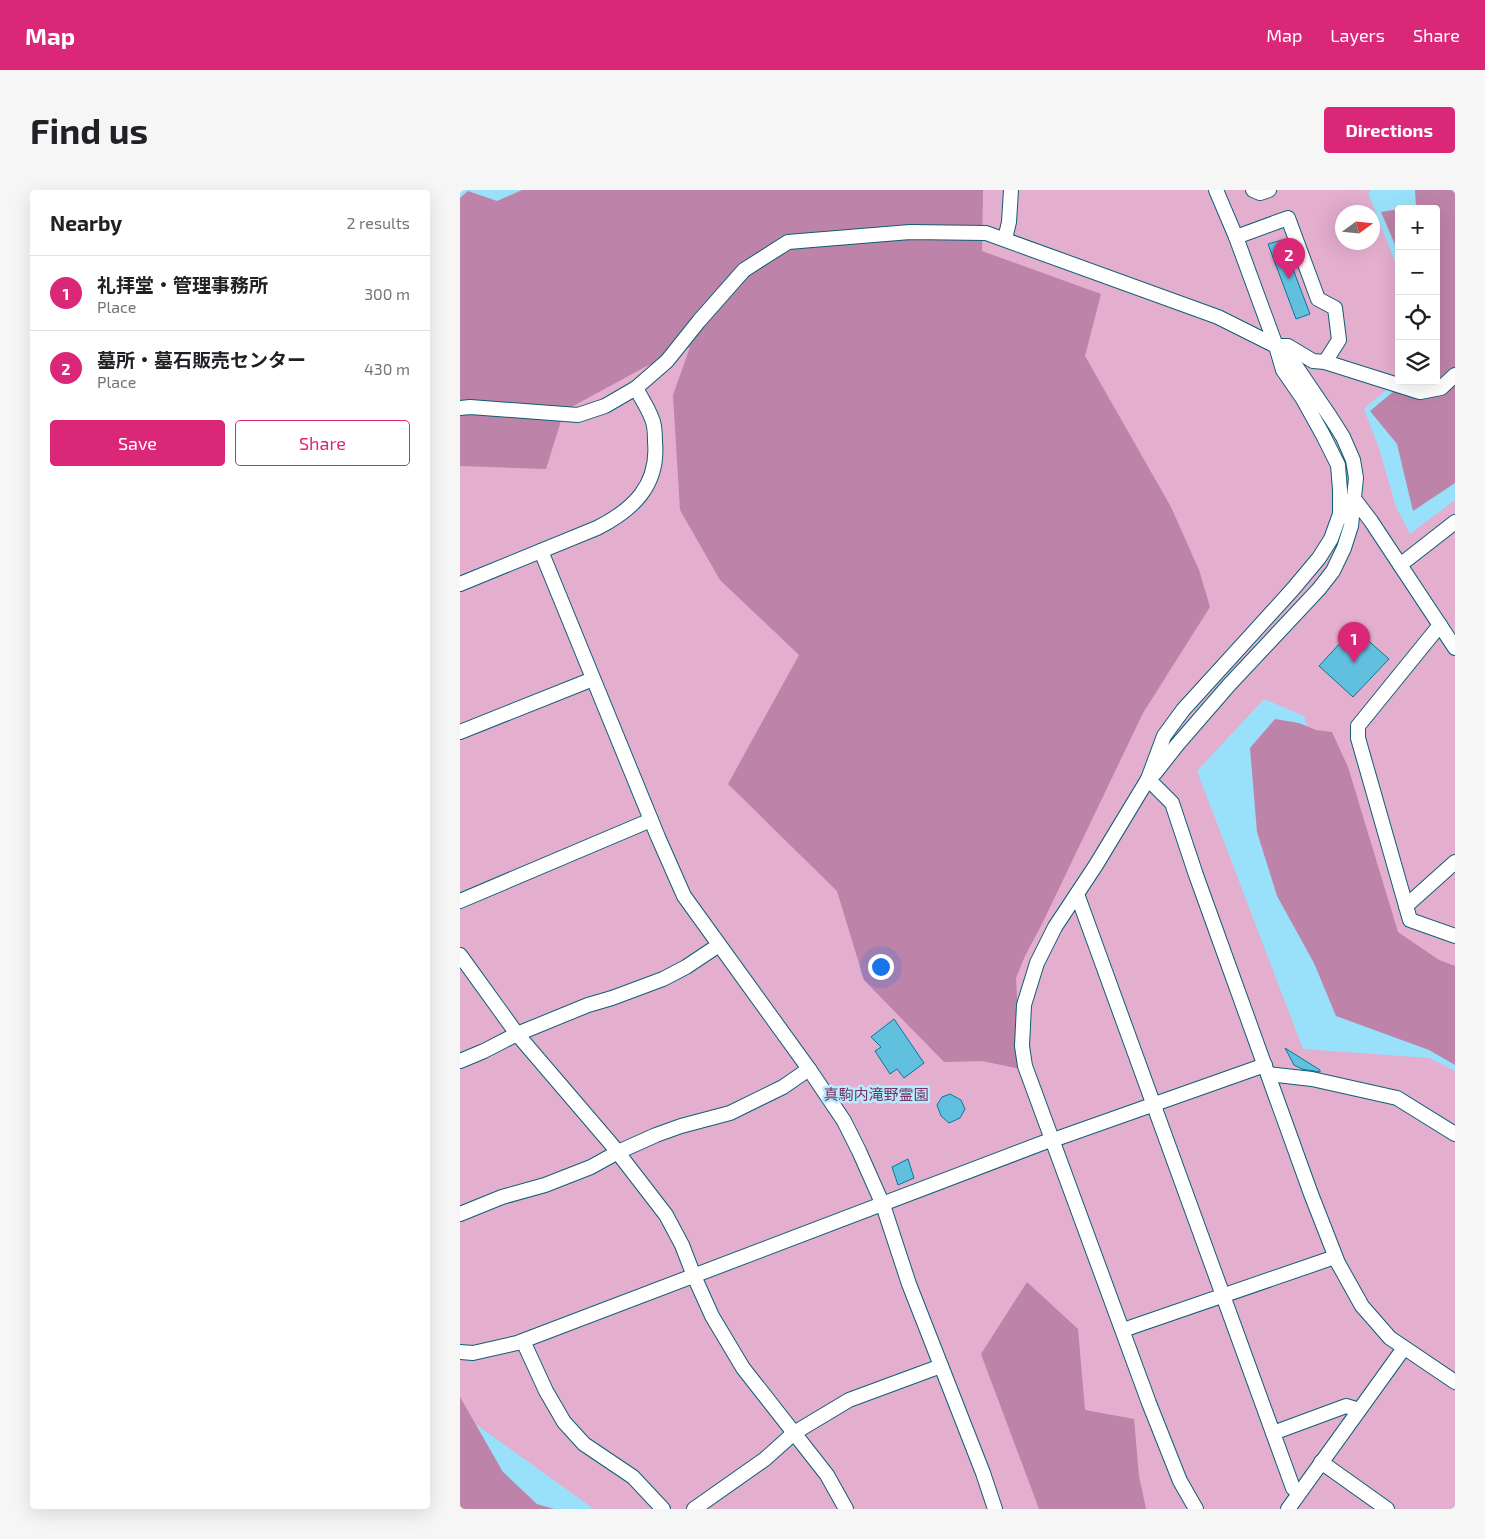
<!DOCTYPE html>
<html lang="en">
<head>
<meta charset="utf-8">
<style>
  :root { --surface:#fff; --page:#f6f6f6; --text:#202124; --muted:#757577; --line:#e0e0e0; --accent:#db2777 }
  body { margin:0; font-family:"Exo 2","Noto Sans JP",sans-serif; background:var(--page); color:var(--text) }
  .controls { position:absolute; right:15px; top:15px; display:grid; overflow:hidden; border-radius:5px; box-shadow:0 5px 20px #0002 }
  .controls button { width:45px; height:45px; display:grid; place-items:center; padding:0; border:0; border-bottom:1px solid var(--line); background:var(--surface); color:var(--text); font:25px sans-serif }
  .compass { position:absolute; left:875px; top:15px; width:45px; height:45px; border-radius:50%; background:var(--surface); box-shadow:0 5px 20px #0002; rotate:75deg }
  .you { position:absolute; left:420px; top:776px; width:18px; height:18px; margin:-12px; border:4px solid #fff; border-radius:50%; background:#1a73e8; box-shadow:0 0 0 8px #1a73e833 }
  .badge { display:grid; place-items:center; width:32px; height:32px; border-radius:50%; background:var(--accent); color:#fff; font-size:16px; font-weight:700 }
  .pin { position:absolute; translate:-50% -41px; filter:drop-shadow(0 1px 2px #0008) }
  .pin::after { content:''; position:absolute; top:26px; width:18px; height:15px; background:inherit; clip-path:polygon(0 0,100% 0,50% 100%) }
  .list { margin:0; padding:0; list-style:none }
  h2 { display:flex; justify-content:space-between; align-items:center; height:65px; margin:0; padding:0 20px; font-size:21px }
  h2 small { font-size:16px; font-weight:400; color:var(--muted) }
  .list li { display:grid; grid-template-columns:32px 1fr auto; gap:15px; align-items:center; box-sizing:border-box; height:75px; padding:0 20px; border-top:1px solid var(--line) }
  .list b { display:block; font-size:19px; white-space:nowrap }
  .list p { margin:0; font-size:16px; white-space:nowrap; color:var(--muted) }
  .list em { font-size:16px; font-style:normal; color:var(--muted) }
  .actions { display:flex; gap:10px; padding:15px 20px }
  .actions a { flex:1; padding:11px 0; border:1px solid var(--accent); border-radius:5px; text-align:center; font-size:18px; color:var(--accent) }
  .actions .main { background:var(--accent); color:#fff }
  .icon { flex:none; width:28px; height:28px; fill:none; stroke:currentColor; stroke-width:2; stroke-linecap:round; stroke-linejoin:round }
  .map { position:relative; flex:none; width:995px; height:1319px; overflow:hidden; border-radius:5px }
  header { display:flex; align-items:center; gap:30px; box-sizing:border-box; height:70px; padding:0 25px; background:var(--accent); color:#fff }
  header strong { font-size:24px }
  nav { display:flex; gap:28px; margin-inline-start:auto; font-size:18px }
  .intro { display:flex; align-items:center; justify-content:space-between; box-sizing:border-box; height:120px; padding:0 30px }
  h1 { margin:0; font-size:35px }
  .button { padding:12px 22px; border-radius:5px; background:var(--accent); color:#fff; font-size:18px; font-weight:700 }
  main { display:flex; gap:30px; padding:0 30px }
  aside { flex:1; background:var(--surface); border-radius:5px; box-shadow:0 5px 20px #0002 }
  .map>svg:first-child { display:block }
</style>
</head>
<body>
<header>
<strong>Map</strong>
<nav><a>Map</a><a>Layers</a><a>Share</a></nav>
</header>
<div class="intro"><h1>Find us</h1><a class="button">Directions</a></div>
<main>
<aside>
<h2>Nearby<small>2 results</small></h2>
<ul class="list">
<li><span class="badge">1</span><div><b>礼拝堂・管理事務所</b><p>Place</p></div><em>300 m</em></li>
<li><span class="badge">2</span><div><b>墓所・墓石販売センター</b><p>Place</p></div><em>430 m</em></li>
</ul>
<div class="actions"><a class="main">Save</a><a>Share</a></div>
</aside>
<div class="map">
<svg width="995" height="1319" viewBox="0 0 995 1319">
  <rect width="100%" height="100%" fill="#99e1fa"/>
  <path fill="#e4aecf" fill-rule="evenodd" d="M504 0H911L908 3 939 82V189L904 219 919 258 936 317 950 344 995 310V784L929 754 867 600 844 526 804 509 737 581 843 859 969 868 995 881V1319H132L130 1316 0 1223V209ZM882 22H912V52H882Z"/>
  <g fill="#be83a8">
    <polygon points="62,0 523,0 522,61 641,104 625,166 711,317 739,380 750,417 683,523 581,736 565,766 556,788 561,879 522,871 484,872 404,790 377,701 268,594 339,465 260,390 220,320 213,205 230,157 185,177 104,221 86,279 0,276 0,8 8,1 37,11"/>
    <polygon points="955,0 995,0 995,293 953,321 937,254 910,221 946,191 976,191 976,166 979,163 976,156 976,19 945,19 956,17"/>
    <polygon points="939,19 939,64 921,22"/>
    <polygon points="815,529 839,533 856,540 872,542 888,577 938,742 979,770 995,776 995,875 969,860 876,826 854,773 817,706 797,642 790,558"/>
    <polygon points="567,1092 618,1139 625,1220 674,1229 679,1286 686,1319 579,1319 521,1164"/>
    <polygon points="0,1207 43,1282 77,1314 94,1319 0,1319"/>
  </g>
  <g fill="#62c0df" stroke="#017b97">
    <polygon points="822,50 850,124 836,129 808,54"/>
    <polygon points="894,438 929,469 893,507 859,476"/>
    <polygon points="434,829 464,873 444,888 437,879 430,884 415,861 421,857 411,847"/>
    <polygon points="825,858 860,880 860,882 842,879 834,875"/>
    <polygon points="490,904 501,910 505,919 500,928 489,933 481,926 477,915 482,907"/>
    <polygon points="448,969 454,988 438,995 432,977"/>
  </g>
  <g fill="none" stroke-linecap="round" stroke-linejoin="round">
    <defs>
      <g id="minor">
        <polyline points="793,0 800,3 809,0"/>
        <polyline points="776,47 828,28 858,109 875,118 879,150 865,172 853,171 828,156 816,156"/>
        <polyline points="545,49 549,32 551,0"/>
        <polyline points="865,172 960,202 981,198 995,185"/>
        <polyline points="0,218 10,217 118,225 145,216 176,198 207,171 239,131 284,80 328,52 450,42 526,43 758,127 816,156 833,172 871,228 883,247 893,270 896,288 891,336 884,358 873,381 859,399 769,495 717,555 695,583 688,589 704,546 723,520 833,399 859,368 871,349 880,324 880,300 878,275 863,245 843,209 823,180 816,156 776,47 756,0"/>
        <polyline points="891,310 895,310 911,331 995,458"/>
        <polyline points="81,361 198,647 224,706 349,879 384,931 399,961 423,1015 449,1094 523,1283 535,1319"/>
        <polyline points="940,375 995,332"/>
        <path d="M0 394 137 338C173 320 199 295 195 252 195 244 195 235 192 229 188 218 181 208 176 198"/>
        <polyline points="980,435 898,536 898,548 950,730 995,746"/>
        <polyline points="0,542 133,489"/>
        <polyline points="617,704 833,1298 839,1303"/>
        <polyline points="0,711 191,630"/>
        <polyline points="946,716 995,672"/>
        <polyline points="0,765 57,844 152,955 206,1025 222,1055 234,1086 252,1126 283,1178 367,1285 386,1319"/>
        <polyline points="0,871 24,861 57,844 128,815 152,808 203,789 226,777 259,755"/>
        <polyline points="808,884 852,889 937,908 995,944"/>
        <polyline points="593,950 805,875"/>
        <polyline points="0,1024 42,1007 85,995 131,977 158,962 196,945 221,936 270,923 323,897 349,879"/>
        <polyline points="663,1140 875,1067"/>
        <polyline points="63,1151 86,1201 104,1232 124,1254 173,1287 203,1319"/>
        <polyline points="0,1162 13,1163 57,1153 593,949"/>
        <polyline points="813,1243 886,1216 899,1220"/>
        <polyline points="861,1272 927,1319"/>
        <polyline points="234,1319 305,1269 334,1243 389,1210 481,1176"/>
        <polyline points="736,1319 720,1291 689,1213 565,876 562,856 564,815 577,773 595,737 636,675 688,589 712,613 736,685 851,1004 878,1073 902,1116 930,1148 995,1192"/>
        <polyline points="828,1319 944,1158"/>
      </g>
    </defs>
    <use href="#minor" stroke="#0c5f74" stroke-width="16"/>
    <use href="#minor" stroke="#fff" stroke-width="14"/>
  </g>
  <g text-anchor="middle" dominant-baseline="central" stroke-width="5" stroke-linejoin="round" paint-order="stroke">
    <g font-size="15" fill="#783061" stroke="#b7ebfe">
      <text x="416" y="904">真駒内滝野霊園</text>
    </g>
  </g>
</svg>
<div class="controls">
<button>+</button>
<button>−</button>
<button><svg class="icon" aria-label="locate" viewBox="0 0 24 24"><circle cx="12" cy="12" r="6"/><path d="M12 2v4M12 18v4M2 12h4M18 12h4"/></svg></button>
<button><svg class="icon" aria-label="layers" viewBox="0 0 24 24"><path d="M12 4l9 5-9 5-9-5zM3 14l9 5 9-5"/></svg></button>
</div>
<svg class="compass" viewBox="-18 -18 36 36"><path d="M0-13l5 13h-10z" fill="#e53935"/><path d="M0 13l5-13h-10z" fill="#757577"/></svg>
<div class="you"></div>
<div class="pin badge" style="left:894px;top:473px">1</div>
<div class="pin badge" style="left:829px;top:89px">2</div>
</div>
</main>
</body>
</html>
